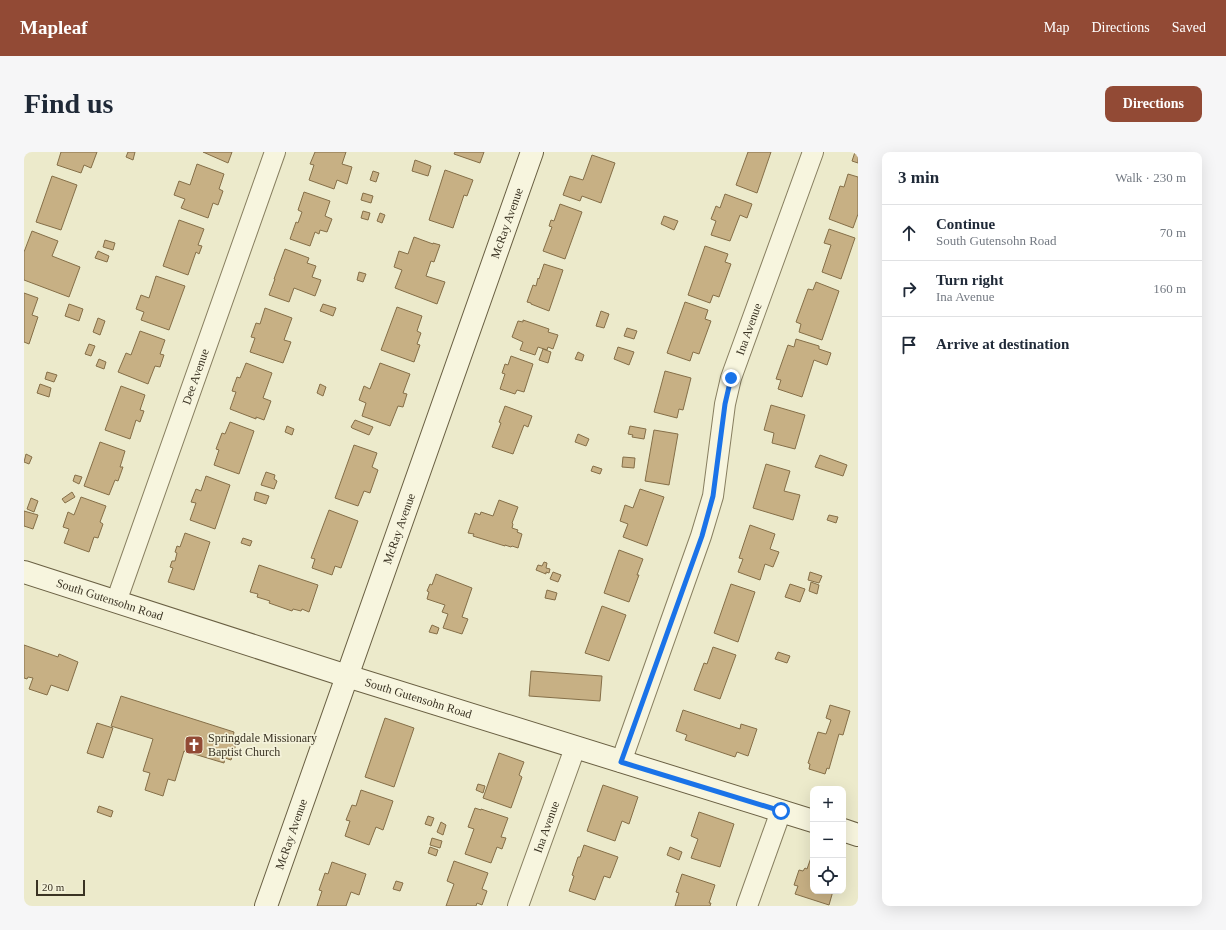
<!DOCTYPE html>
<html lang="en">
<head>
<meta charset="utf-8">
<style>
  :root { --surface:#fff; --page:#f6f6f7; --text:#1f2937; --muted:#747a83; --line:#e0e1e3; --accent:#924a35 }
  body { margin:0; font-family:Georgia,serif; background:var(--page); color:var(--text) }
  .controls { position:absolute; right:12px; bottom:12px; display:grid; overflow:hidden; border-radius:8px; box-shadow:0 4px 16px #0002 }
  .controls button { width:36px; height:36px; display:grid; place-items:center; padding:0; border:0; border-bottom:1px solid var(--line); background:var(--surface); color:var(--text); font:20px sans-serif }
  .scale { position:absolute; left:12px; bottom:10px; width:49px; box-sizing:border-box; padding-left:4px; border:2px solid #3a3323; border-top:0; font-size:11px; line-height:14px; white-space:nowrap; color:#3a3323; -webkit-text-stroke:3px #f4f2da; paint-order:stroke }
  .stop { position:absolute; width:12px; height:12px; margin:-9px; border:3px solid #1a73e8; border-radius:50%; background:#fff }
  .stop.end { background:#1a73e8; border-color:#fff; box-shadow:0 1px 4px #0008 }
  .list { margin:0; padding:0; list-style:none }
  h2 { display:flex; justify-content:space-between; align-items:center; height:52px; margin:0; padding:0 16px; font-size:17px }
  h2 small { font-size:13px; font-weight:400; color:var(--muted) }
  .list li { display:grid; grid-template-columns:26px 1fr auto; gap:12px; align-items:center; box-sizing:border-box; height:56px; padding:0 16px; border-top:1px solid var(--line) }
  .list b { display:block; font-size:15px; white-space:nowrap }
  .list p { margin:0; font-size:13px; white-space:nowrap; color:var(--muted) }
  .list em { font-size:13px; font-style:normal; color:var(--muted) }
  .icon { flex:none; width:22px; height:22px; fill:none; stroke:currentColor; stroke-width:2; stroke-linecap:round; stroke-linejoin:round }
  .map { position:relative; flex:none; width:834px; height:754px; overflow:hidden; border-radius:8px }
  header { display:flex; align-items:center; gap:24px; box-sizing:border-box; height:56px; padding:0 20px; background:var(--accent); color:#fff }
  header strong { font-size:19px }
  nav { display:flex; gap:22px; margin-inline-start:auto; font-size:14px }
  .intro { display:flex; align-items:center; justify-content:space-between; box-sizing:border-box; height:96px; padding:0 24px }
  h1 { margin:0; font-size:28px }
  .button { padding:10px 18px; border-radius:8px; background:var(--accent); color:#fff; font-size:14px; font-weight:700 }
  main { display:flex; gap:24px; padding:0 24px }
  aside { flex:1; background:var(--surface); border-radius:8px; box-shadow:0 4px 16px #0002 }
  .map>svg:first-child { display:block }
</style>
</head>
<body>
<header>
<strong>Mapleaf</strong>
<nav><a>Map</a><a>Directions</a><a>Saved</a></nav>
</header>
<div class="intro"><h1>Find us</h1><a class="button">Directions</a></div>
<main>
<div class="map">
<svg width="834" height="754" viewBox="0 0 834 754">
  <rect width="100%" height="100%" fill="#eceacb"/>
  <g fill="#c7b084" stroke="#856f48">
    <polygon points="37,0 73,0 67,16 60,13 57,21 33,13"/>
    <polygon points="104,0 111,0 109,8 102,5"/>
    <polygon points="179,0 208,0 204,11"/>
    <polygon points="291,0 322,0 318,12 328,15 323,32 313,28 310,37 285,28 290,13 286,12"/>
    <polygon points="431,0 460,0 456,11 430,2"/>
    <polygon points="724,0 747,0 733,41 712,33"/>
    <polygon points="831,0 834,0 834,11 828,9"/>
    <polygon points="568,3 591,11 577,51 558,44 556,49 539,43 546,24 559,28"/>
    <polygon points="391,8 407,14 404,24 388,19"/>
    <polygon points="173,12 200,22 195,37 199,39 194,53 189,51 184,66 157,56 161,47 150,43 155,29 166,33"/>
    <polygon points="421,18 449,28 443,44 440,43 429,76 405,68"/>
    <polygon points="349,19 355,21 352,30 346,28"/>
    <polygon points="824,22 834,25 834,62 829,76 805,67 816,34 820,35"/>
    <polygon points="28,24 53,33 37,78 12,70"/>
    <polygon points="280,40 306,49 301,64 308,67 303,80 296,78 295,82 291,80 286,94 266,87 272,70 274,71 278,60 274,58"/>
    <polygon points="339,41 349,44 347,51 337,48"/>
    <polygon points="701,42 728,52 723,66 716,63 706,89 687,83 692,69 687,67 692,54 696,56"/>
    <polygon points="536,52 558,60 541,107 519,99 528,75 525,74 527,68 530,69"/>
    <polygon points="339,59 346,61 344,68 337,66"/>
    <polygon points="356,61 361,63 358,71 353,69"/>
    <polygon points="640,64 654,69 650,78 637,72"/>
    <polygon points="155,68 180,77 174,93 178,94 175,102 172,100 164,123 139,114"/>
    <polygon points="805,77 831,86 817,127 798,120 807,93 800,91"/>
    <polygon points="8,79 34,89 28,104 56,115 45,145 0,128 0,100"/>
    <polygon points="390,85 409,92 409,91 416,93 410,110 407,109 402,124 421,130 413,152 371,136 378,118 370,115 375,99 384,102"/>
    <polygon points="81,88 91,91 89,98 79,95"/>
    <polygon points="681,94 704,102 701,110 707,112 695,145 689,143 686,151 664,143"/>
    <polygon points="261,97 285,106 283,111 292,114 288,125 297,128 291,144 270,136 265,150 245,143 251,127 250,127"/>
    <polygon points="74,99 85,104 83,110 71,106"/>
    <polygon points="520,112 539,118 525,159 507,152 507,151 503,150 509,133 512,134 514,126 515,127"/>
    <polygon points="335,120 342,122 339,130 333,128"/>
    <polygon points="132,124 161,134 145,178 117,168 120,160 112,157 117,143 125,146"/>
    <polygon points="792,130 815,139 798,188 775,180 777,172 772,170 784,137 789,138"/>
    <polygon points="0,141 14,146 8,163 14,165 5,192 0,190"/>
    <polygon points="661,150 684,158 681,167 687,169 675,202 669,200 666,209 643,201"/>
    <polygon points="45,152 59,157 55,169 41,164"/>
    <polygon points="299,152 312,156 309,164 296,159"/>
    <polygon points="373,155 398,164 393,179 397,181 393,192 396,193 390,210 357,198"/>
    <polygon points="241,156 268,166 260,188 267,190 259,211 226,200 231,186 227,185 232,171 236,172"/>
    <polygon points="577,159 585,162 580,176 572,174"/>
    <polygon points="74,166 81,169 76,183 69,180"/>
    <polygon points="499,168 525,177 524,180 534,183 529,197 524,195 523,198 514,195 511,203 496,198 499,190 488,185 494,169 499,170"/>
    <polygon points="603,176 613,179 610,187 600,184"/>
    <polygon points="116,179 141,188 136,202 140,203 136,215 131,214 124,232 94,220 102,201 107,203"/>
    <polygon points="772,187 795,194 795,197 807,201 803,213 790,208 778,245 754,237 757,228 752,227 764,193 770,195"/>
    <polygon points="65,192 71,194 67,204 61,202"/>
    <polygon points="594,195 610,200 605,213 590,207"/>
    <polygon points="519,197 527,200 524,211 515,208"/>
    <polygon points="554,200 560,203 558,209 551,207"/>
    <polygon points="487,204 509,212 500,240 493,238 491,242 476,237 481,222 478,221 481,212 484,213"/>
    <polygon points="75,207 82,210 80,217 72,214"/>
    <polygon points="222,211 248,221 239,246 247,249 240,268 232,265 232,267 206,257 212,240 208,239 213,225 216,226"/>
    <polygon points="356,211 386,222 379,241 383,242 379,255 374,254 366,274 338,264 342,251 335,248 340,234 346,237"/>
    <polygon points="641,219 667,226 659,258 655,257 653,266 630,260"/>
    <polygon points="23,220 33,223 30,230 21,227"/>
    <polygon points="16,232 27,236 25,245 13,241"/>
    <polygon points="296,232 302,235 299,244 293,241"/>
    <polygon points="97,234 121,243 116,258 120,259 116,270 112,268 106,287 81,278"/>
    <polygon points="747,253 781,263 771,297 748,291 750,281 740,278"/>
    <polygon points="481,254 508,264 504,275 500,273 489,302 468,295 477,271 475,270"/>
    <polygon points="331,268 349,275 345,283 328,276 327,275"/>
    <polygon points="206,270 230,279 215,322 190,313 195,298 192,297 198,281 201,282"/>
    <polygon points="263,274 270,277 268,283 261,280"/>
    <polygon points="606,274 622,277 620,287 608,285 609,283 604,282"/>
    <polygon points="630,278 654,282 645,333 621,329"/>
    <polygon points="554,282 565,287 562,294 551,290"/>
    <polygon points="76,290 101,299 96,315 99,315 94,329 91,328 85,343 60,334"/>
    <polygon points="330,293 353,301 348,315 354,318 346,341 340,339 334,354 311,346"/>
    <polygon points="2,302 8,305 5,312 0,310"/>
    <polygon points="796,303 823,313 819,324 791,315"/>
    <polygon points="599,305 611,306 610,316 598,315"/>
    <polygon points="742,312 766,319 760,339 776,343 769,368 729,356"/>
    <polygon points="569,314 578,317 576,322 567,319"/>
    <polygon points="242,320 251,323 250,327 253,329 250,337 237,333"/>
    <polygon points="51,323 58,325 55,332 49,329"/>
    <polygon points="182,324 206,333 191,377 166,368 172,351 167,350 172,337 177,339"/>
    <polygon points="616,337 640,345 623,394 599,385 604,372 596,369 601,353 609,356"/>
    <polygon points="48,340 51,345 41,351 38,347"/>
    <polygon points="232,340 245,344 242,352 230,348"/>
    <polygon points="57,345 82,354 76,370 79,372 74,386 70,385 65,400 40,391 45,377 39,375 44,360 50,363"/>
    <polygon points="7,346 14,349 10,360 3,357"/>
    <polygon points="475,348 494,355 488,371 489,372 488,376 494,378 493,380 498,382 494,396 488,394 487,395 481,393 481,394 449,384 450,382 444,381 451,361 456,363 457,360 469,364"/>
    <polygon points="305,358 334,369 317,416 311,414 308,423 288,416 291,407 287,406"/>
    <polygon points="0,359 14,363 9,377 0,374"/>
    <polygon points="805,363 814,365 812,371 803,368"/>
    <polygon points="726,373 751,382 746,397 755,400 749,415 741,412 736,428 714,420 719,407 715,406"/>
    <polygon points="161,381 186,390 170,438 144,430 149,416 146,415 148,409 151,409 153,401 151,400 153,394 156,395"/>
    <polygon points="219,386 228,389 226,394 217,391"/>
    <polygon points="595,398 619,407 613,423 615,423 605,450 580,441"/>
    <polygon points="520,410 523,411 522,416 526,417 525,421 522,420 522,422 512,418 514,413 518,414"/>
    <polygon points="235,413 294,433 285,460 278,457 277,459 269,457 268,459 245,451 246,449 233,445 234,442 226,440"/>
    <polygon points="529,420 537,423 534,430 526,427"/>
    <polygon points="786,420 798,424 795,431 784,428"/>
    <polygon points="412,422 448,436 438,465 444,467 438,482 419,476 424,462 418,460 421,453 403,447 405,440 403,439 406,432 408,433"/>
    <polygon points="787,430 795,433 793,442 785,439"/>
    <polygon points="707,432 731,440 714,490 690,481"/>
    <polygon points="766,432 781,437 776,450 761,445"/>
    <polygon points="523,438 533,441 531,448 521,446"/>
    <polygon points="578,454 602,463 585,509 561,501"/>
    <polygon points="408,473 415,476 413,482 405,480"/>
    <polygon points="0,493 34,505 35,502 54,510 44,539 27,533 23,543 5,537 9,526 4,525 3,527 0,526"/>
    <polygon points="689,495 712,503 696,547 670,538 680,511 683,512"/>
    <polygon points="754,500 766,504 763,511 751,507"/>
    <polygon points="507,519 578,524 576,549 505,544"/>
    <polygon points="97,544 210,580 209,585 214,586 207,608 201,606 200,611 160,599 151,629 144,627 139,644 121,638 126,621 119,619 129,587 87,574"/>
    <polygon points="806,553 826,559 819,583 815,582 805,617 803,616 801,622 785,617 786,612 784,611 794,580 802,582 807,568 802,566"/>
    <polygon points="659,558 716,577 717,572 733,577 724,604 713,600 711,605 661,588 663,583 652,579"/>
    <polygon points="361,566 390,576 370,635 341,625"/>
    <polygon points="73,571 89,576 79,606 63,601"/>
    <polygon points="475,601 500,610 495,623 498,625 487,656 459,646"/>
    <polygon points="454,632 461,634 459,641 452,638"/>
    <polygon points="579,633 614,645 605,672 598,669 591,689 563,679"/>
    <polygon points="337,638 369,649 359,678 352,675 345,693 321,684 326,669 322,668 328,653 332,654"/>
    <polygon points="75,654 89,659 87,665 73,660"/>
    <polygon points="451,656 457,658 457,657 484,666 477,685 482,686 478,697 473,695 467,711 441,702 450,677 444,675"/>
    <polygon points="675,660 710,672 696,715 667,706 674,687 667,684"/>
    <polygon points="404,664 410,666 407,674 401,672"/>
    <polygon points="417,670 422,673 419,683 413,680"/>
    <polygon points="408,686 418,689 416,696 406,693"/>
    <polygon points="560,693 594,705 586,726 580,724 571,748 545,739 550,724 548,723 554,705 556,705"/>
    <polygon points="406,695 414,698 412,704 404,701"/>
    <polygon points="646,695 658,700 655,708 643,703"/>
    <polygon points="789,700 789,739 809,739 805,753 771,742 774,734 770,733 775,718 779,719 781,716 783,717"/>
    <polygon points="430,709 464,721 458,737 463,739 458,753 453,751 452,754 422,754 430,732 423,729"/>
    <polygon points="308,710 342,722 335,743 327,740 322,754 293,754 298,739 295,738 301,721 304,722"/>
    <polygon points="658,722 691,733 685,751 687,751 686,754 651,754 655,741 652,740"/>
    <polygon points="372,729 379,731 376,739 369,737"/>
  </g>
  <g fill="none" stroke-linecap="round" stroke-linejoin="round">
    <defs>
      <g id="street">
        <path id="s1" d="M92 450 251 0"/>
        <path id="s2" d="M597 610 677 384 689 344 701 252 707 226 789 0"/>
        <path id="s3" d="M494 754 551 596"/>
        <polyline points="723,754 757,659"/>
      </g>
      <g id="secondary">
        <path id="s4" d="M0 420 323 524 789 669"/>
        <polyline points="819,678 834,683"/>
        <path id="s5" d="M242 754 508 0"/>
      </g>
    </defs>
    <use href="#street" stroke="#887f60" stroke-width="22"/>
    <use href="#secondary" stroke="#6a6043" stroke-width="24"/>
    <use href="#street" stroke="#f7f5de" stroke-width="20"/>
    <use href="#secondary" stroke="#f7f5de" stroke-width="22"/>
  </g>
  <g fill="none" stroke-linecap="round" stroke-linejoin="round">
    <polyline stroke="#1a73e8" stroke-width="5" points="707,226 701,252 689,344 678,384 597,610 757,659"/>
  </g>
  <defs>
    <symbol id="church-square" viewBox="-11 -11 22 22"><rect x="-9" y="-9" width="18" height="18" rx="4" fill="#924a35" stroke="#f4f2da"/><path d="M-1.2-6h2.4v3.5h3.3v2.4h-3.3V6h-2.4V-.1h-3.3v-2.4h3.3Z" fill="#fff"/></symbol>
  </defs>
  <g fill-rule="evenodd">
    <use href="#church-square" x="159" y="582" width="22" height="22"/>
  </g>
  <g text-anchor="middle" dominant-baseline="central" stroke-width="3.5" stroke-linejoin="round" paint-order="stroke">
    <g font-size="12" fill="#3a3323" stroke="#f4f2da">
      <text stroke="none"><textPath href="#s5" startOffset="724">McRay Avenue</textPath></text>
      <text stroke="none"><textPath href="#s2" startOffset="453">Ina Avenue</textPath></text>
      <text stroke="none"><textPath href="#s1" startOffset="239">Dee Avenue</textPath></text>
      <text stroke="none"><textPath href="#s5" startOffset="400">McRay Avenue</textPath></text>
      <text stroke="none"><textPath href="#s4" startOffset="90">South Gutensohn Road</textPath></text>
      <text stroke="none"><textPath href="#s4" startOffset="414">South Gutensohn Road</textPath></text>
      <text stroke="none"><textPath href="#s3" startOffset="84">Ina Avenue</textPath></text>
      <text stroke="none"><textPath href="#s5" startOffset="76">McRay Avenue</textPath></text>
    </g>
    <g font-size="12" fill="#3a3323" stroke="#f4f2da" text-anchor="start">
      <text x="184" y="586">Springdale Missionary<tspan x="184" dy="14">Baptist Church</tspan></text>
    </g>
  </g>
</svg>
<div class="controls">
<button>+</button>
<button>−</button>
<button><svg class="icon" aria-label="locate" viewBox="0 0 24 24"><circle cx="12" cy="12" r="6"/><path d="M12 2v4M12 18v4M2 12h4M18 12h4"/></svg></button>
</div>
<div class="scale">20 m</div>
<div class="stop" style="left:757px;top:659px"></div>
<div class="stop end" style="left:707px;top:226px"></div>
</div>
<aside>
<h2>3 min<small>Walk · 230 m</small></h2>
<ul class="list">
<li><svg class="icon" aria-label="ahead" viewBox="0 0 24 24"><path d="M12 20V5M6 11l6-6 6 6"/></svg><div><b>Continue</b><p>South Gutensohn Road</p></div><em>70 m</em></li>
<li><svg class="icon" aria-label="right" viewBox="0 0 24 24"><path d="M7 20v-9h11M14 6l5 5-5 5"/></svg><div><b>Turn right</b><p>Ina Avenue</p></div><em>160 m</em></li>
<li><svg class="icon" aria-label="arrive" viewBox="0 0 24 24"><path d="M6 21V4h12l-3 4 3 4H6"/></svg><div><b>Arrive at destination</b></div></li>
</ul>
</aside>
</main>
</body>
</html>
